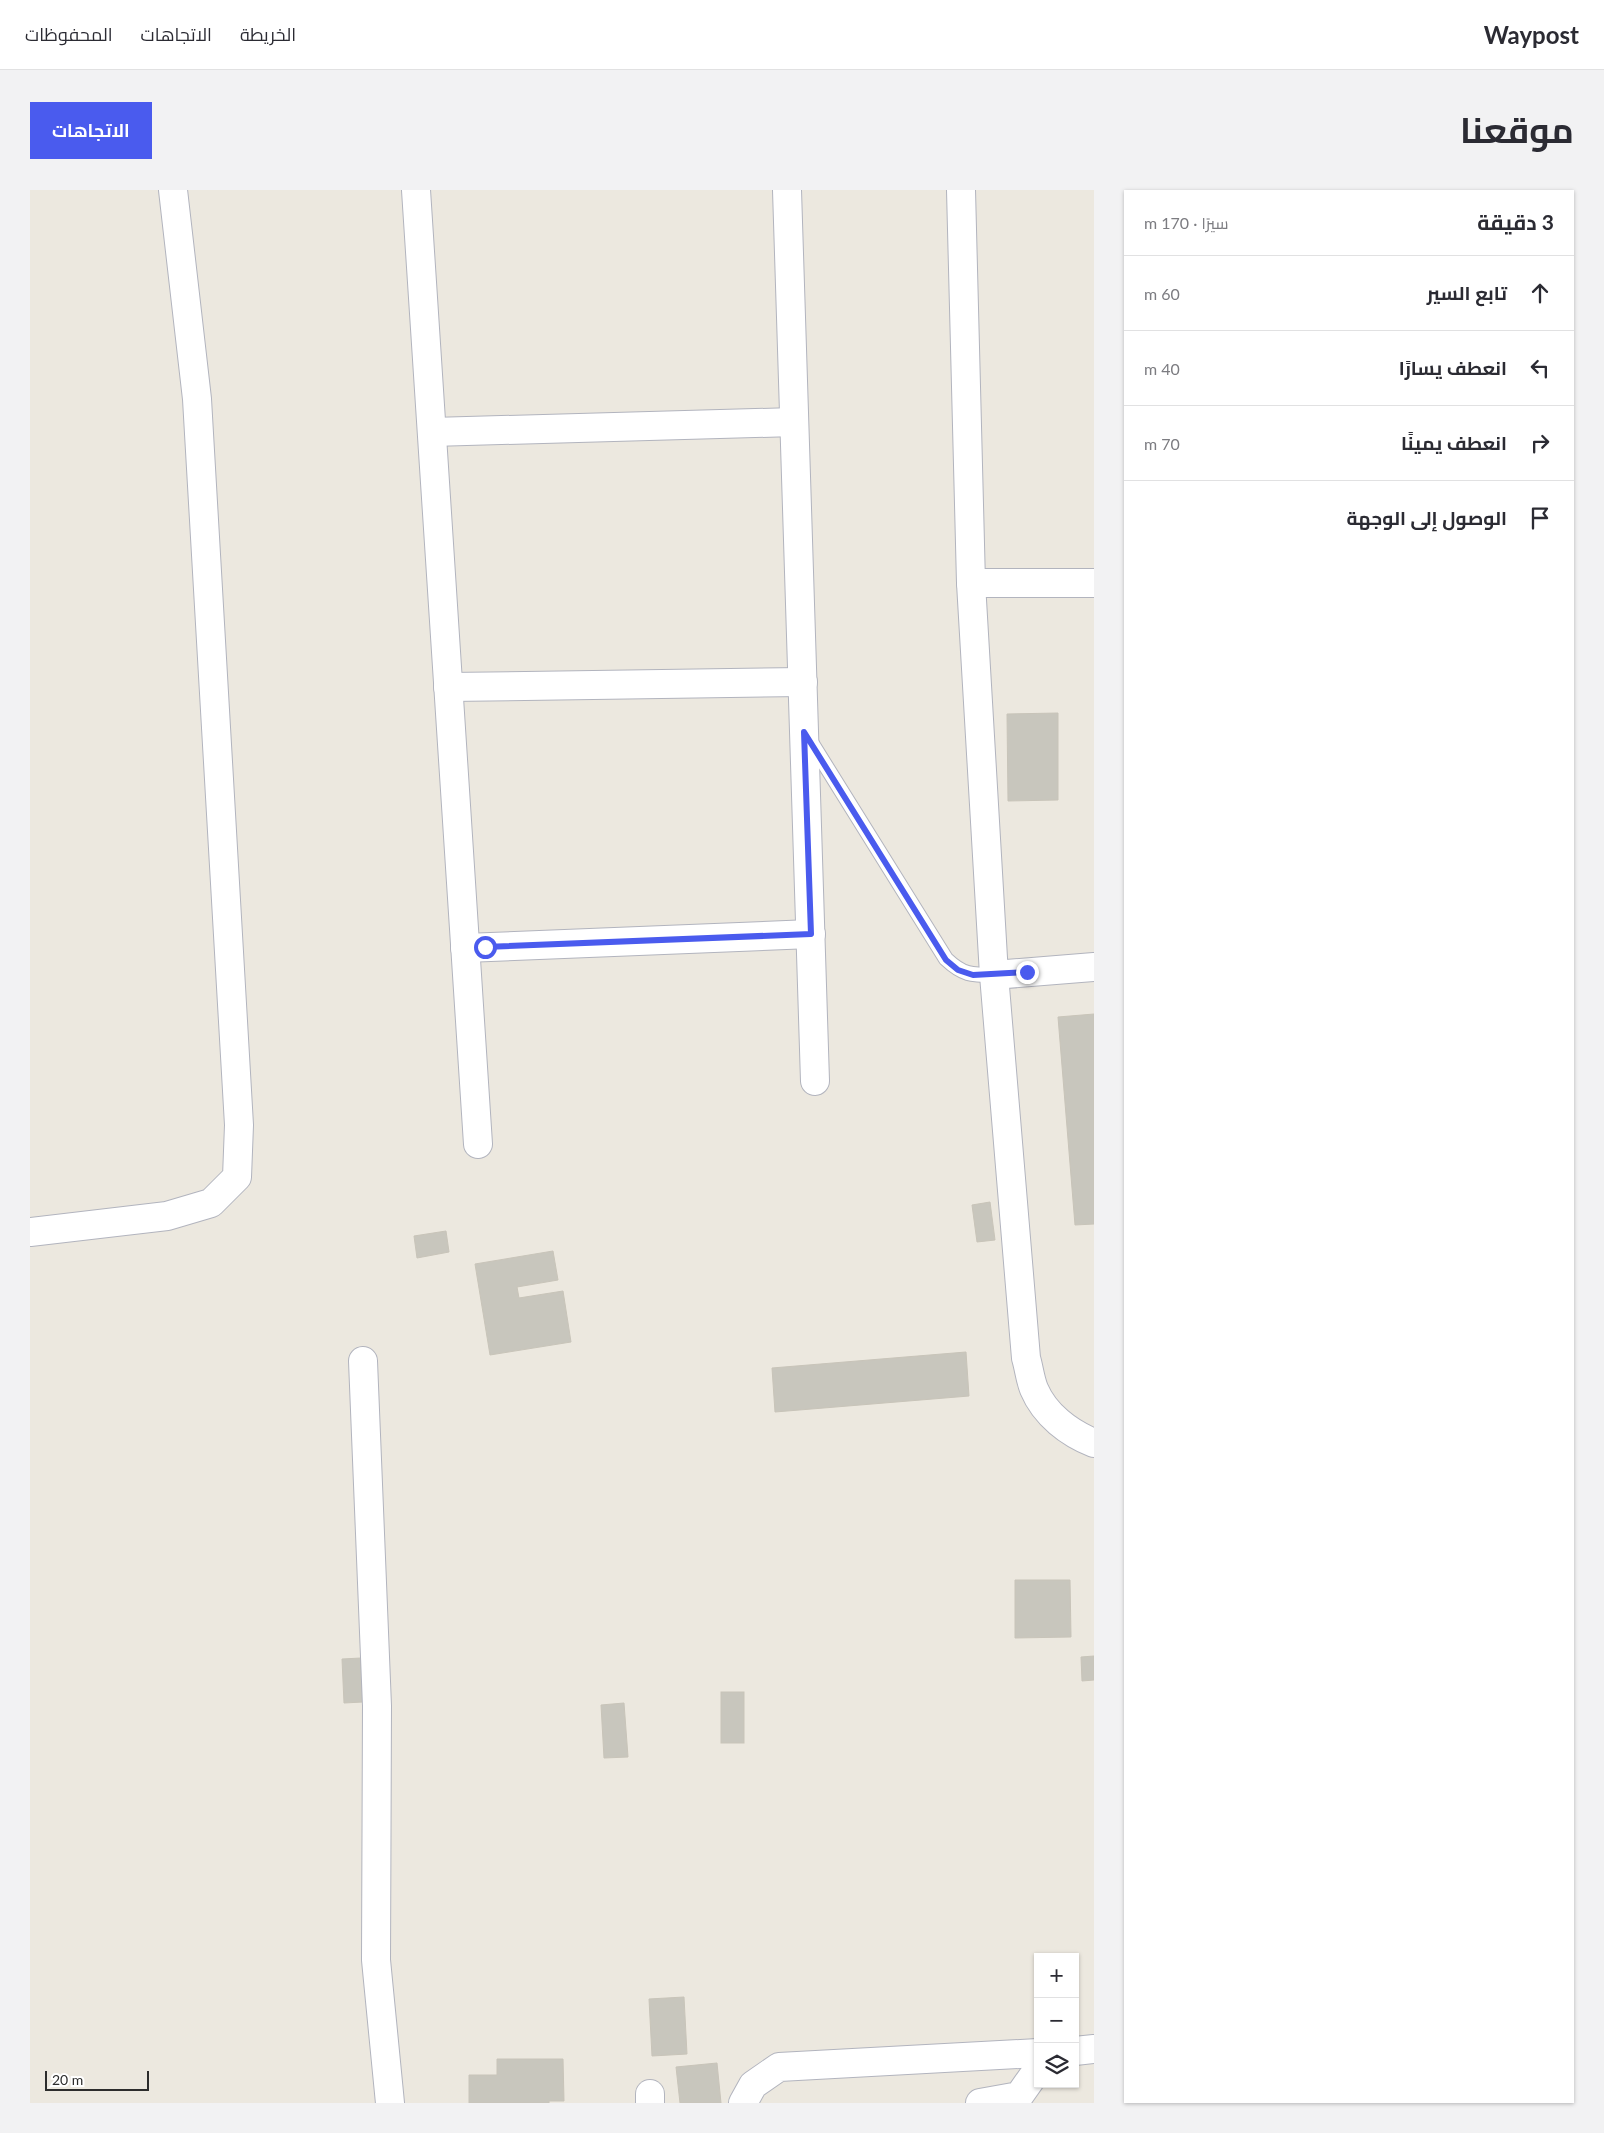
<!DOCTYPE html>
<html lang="ar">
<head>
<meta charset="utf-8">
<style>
  :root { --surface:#fff; --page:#f2f2f3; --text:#2b2b33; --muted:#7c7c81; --line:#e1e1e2; --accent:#4a5bee }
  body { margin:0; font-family:Lato,Cairo,sans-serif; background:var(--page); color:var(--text); direction:rtl }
  .controls { position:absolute; right:15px; bottom:15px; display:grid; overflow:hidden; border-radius:0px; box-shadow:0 1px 4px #0004 }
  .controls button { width:45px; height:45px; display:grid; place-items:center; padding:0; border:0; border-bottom:1px solid var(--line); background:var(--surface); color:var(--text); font:25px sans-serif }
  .scale { position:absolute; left:15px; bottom:12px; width:104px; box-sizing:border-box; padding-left:5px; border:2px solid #2c2c2c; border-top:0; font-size:14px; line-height:18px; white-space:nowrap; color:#2c2c2c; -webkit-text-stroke:4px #fff; paint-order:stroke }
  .stop { position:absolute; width:15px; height:15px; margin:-11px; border:4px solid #4a5bee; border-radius:50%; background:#fff }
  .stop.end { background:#4a5bee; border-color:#fff; box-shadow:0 1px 5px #0008 }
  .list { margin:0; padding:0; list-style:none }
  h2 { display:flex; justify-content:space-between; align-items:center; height:65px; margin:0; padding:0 20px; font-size:21px }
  h2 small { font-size:16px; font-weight:400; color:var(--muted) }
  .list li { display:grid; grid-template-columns:32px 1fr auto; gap:15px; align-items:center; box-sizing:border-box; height:75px; padding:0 20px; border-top:1px solid var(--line) }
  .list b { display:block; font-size:19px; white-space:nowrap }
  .list em { font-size:16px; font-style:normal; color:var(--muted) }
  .icon { flex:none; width:28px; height:28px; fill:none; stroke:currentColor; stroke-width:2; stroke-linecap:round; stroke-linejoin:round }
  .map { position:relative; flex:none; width:1064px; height:1913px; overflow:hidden; direction:ltr; border-radius:0px }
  header { display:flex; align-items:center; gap:30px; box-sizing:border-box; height:70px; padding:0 25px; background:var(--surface); border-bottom:1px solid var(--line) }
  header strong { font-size:24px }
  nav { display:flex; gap:28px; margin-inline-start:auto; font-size:18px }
  .intro { display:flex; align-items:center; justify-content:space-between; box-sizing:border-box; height:120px; padding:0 30px }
  h1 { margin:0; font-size:35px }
  .button { padding:12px 22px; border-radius:0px; background:var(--accent); color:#fff; font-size:18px; font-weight:700 }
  main { display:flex; gap:30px; padding:0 30px }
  aside { flex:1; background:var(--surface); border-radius:0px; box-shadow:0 1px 4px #0004 }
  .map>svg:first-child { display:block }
</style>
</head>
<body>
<header>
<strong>Waypost</strong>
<nav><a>الخريطة</a><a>الاتجاهات</a><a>المحفوظات</a></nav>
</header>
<div class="intro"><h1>موقعنا</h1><a class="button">الاتجاهات</a></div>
<main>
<aside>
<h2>3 دقيقة<small>سيرًا · 170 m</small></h2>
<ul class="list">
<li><svg class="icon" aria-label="ahead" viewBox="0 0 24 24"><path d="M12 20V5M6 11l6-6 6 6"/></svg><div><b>تابع السير</b></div><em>60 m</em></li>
<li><svg class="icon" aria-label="left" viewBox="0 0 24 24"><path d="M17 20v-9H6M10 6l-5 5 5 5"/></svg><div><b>انعطف يسارًا</b></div><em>40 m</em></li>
<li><svg class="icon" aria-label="right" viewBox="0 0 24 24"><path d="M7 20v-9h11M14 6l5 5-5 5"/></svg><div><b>انعطف يمينًا</b></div><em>70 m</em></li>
<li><svg class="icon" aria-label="arrive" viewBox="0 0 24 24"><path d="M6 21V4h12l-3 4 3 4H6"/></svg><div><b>الوصول إلى الوجهة</b></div></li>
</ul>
</aside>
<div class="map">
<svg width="1064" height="1913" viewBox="0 0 1064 1913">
  <rect width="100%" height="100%" fill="#ece8df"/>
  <g fill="#c8c6bd" stroke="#c8c4b9">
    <polygon points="1028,523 1028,610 978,611 977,524"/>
    <polygon points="1064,824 1064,1034 1045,1035 1028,827"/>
    <polygon points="960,1012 965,1050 947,1052 942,1015"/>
    <polygon points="416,1041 419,1062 387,1068 384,1046"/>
    <polygon points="523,1061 528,1090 487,1097 489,1108 533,1101 541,1152 460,1165 445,1074"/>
    <polygon points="936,1162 939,1206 745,1222 742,1178"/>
    <polygon points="985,1390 1040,1390 1041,1447 985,1448"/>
    <polygon points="1064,1466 1064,1490 1052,1491 1051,1467"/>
    <polygon points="331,1468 333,1512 314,1513 312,1469"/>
    <rect x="691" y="1502" width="23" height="51"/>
    <polygon points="594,1513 598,1567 574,1568 571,1515"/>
    <polygon points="654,1807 657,1864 622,1866 619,1809"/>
    <polygon points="467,1869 533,1869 534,1911 519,1911 519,1913 439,1913 439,1885 467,1885"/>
    <polygon points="687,1873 691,1913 650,1913 646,1877"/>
  </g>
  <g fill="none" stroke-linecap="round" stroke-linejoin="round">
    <defs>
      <path id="service" d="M779 549 916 769C933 785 941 785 964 785"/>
      <g id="minor">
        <polyline points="386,0 448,954"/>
        <polyline points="757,0 785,891"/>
        <path d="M931 0 941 393 964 785 996 1168C999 1178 1000 1189 1004 1199 1015 1225 1039 1243 1064 1253"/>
        <polyline points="402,242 764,232"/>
        <polyline points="941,393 1064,393"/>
        <polyline points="418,497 773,492"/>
        <polyline points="435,758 781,744"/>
        <polyline points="964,785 1064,777"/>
        <polyline points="0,1042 137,1026 181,1013 207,987 209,935 167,209 143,0"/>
        <polyline points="333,1171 347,1516 346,1770 360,1913"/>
        <polyline points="1045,1861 1064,1859"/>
        <polyline points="620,1913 620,1904"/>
        <polyline points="713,1913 723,1895 749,1877 1008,1863"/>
        <polyline points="950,1913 989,1906 1008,1879"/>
      </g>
    </defs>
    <use href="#service" stroke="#b2b4be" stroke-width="16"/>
    <use href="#minor" stroke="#b2b4be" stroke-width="30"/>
    <use href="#service" stroke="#fff" stroke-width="14"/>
    <use href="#minor" stroke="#fff" stroke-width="28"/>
  </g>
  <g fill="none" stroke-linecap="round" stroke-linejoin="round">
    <polyline stroke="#4a5bee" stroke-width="6" points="455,757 781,744 774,542 916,770 928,780 943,785 997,782"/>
  </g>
</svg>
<div class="controls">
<button>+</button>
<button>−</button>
<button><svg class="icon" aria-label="layers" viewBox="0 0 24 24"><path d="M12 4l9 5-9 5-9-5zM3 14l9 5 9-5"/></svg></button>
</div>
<div class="scale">20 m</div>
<div class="stop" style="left:455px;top:757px"></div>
<div class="stop end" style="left:997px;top:782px"></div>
</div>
</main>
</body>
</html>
